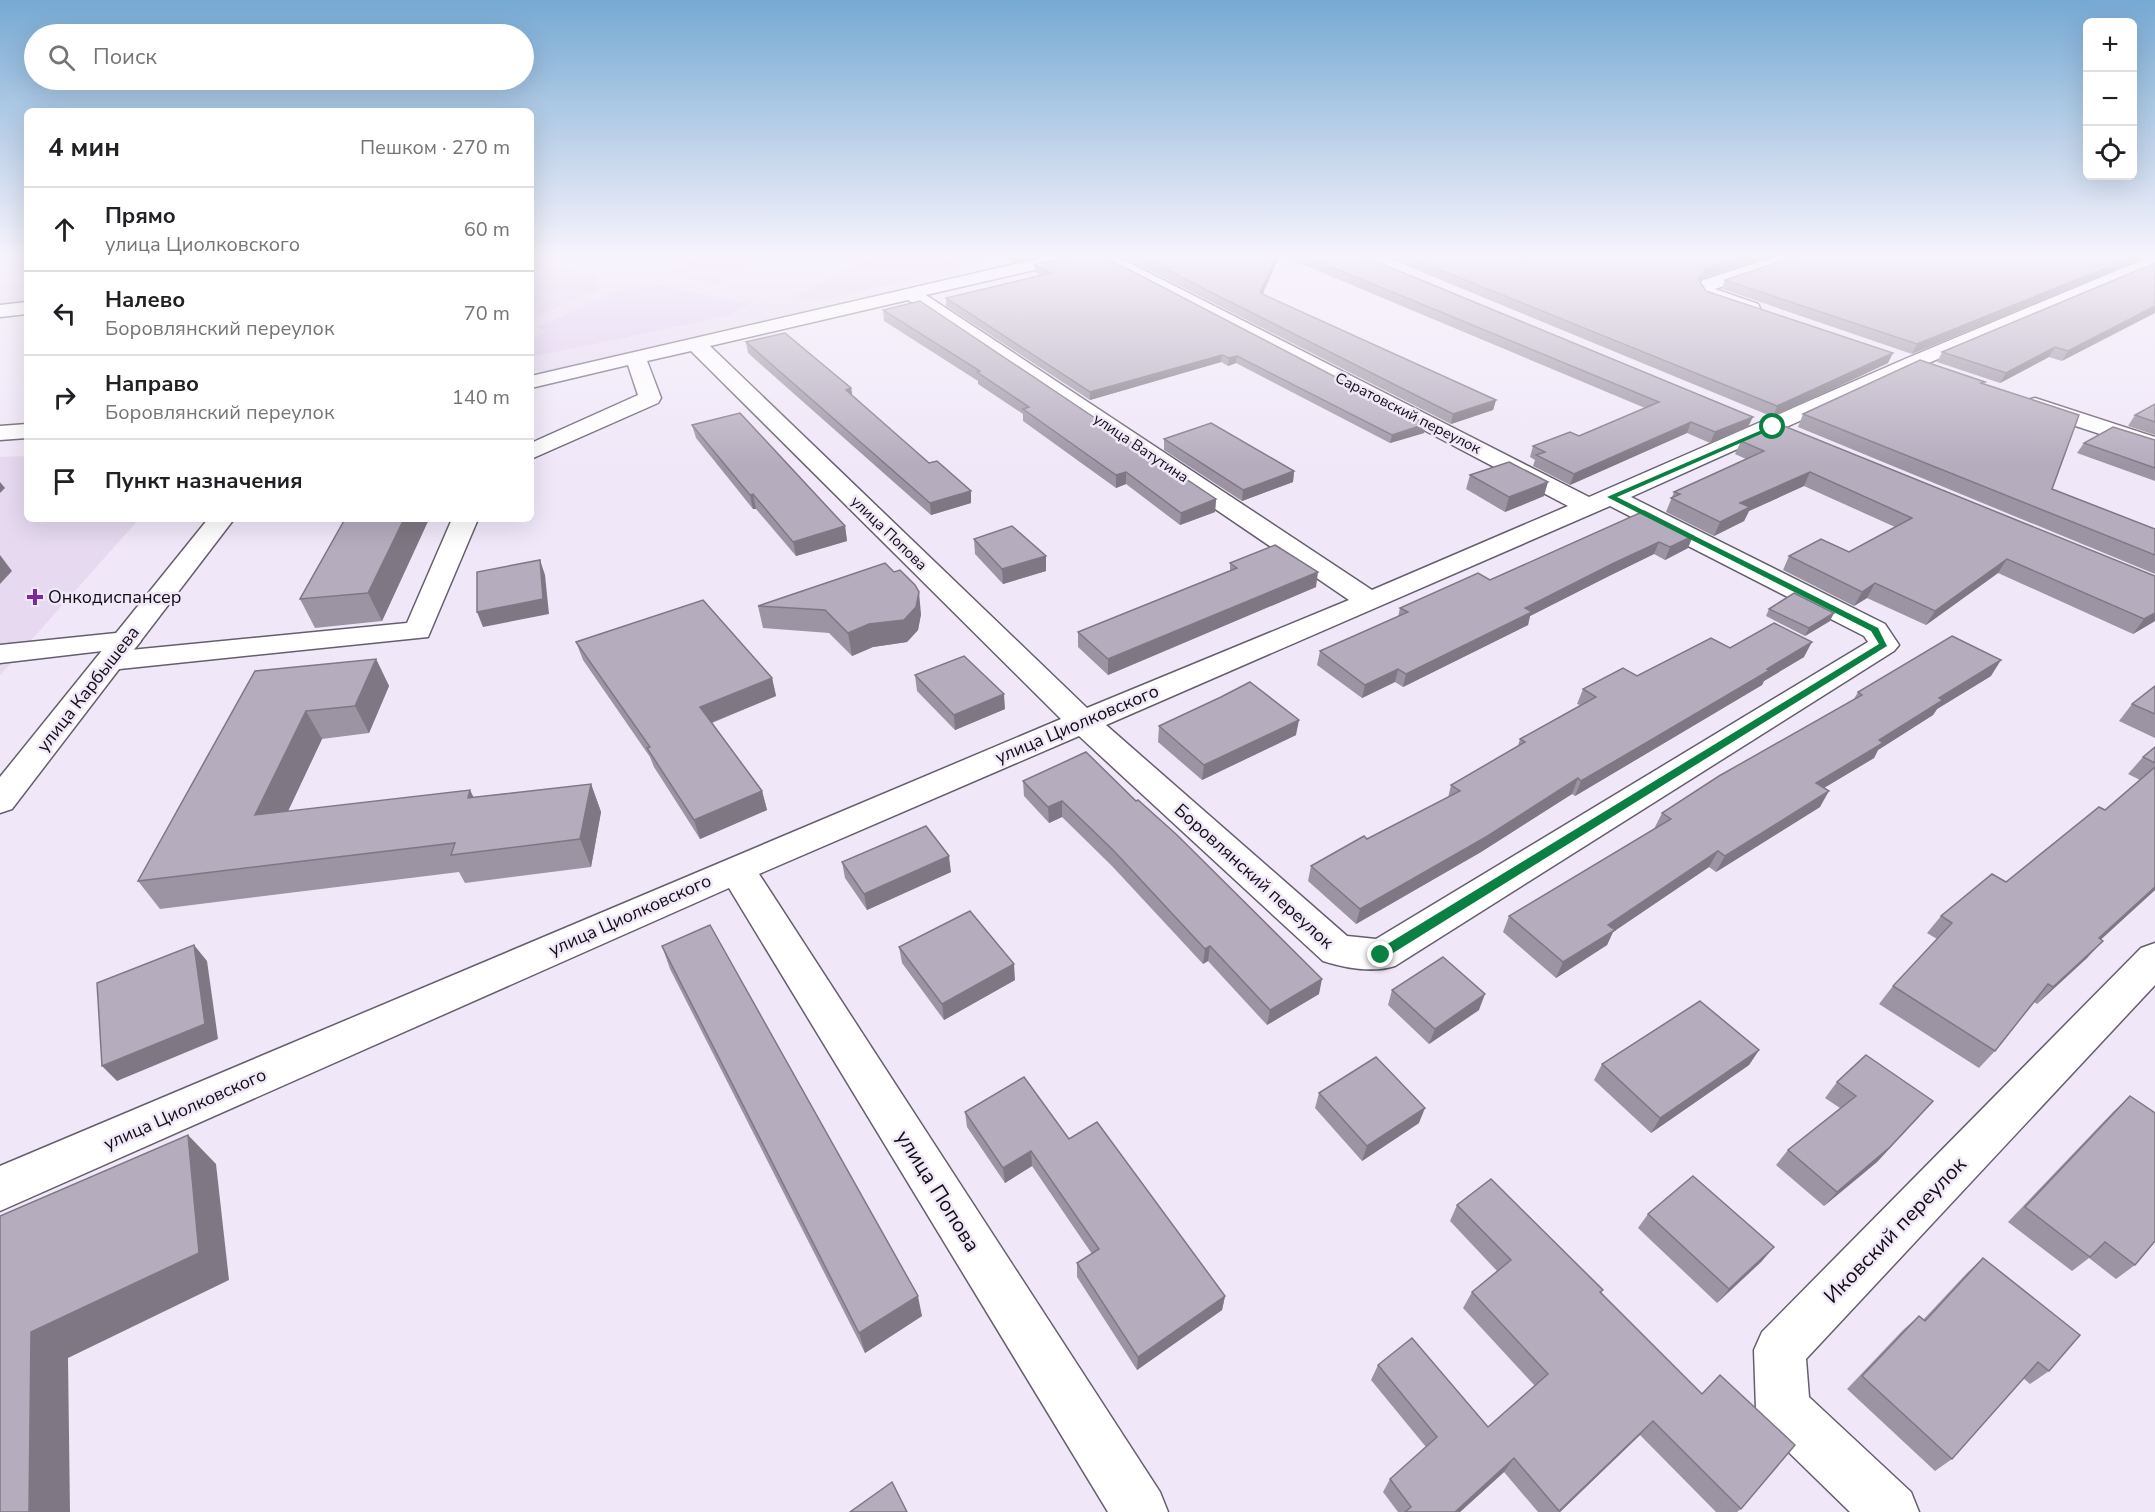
<!DOCTYPE html>
<html lang="ru">
<head>
<meta charset="utf-8">
<style>
  :root { --surface:#fff; --page:#f6f6f6; --text:#202124; --muted:#757577; --line:#e0e0e0 }
  body { margin:0; font-family:"Nunito Sans",sans-serif; background:var(--page); color:var(--text) }
  .controls { position:absolute; right:18px; top:18px; display:grid; overflow:hidden; border-radius:9px; box-shadow:0 6px 24px #0002 }
  .controls button { width:54px; height:54px; display:grid; place-items:center; padding:0; border:0; border-bottom:2px solid var(--line); background:var(--surface); color:var(--text); font:30px sans-serif }
  .stop { position:absolute; width:18px; height:18px; margin:-14px; border:4px solid #0b8043; border-radius:50%; background:#fff }
  .stop.end { background:#0b8043; border-color:#fff; box-shadow:0 2px 6px #0008 }
  .list { margin:0; padding:0; list-style:none }
  h2 { display:flex; justify-content:space-between; align-items:center; height:78px; margin:0; padding:0 24px; font-size:26px }
  h2 small { font-size:20px; font-weight:400; color:var(--muted) }
  .list li { display:grid; grid-template-columns:39px 1fr auto; gap:18px; align-items:center; box-sizing:border-box; height:84px; padding:0 24px; border-top:2px solid var(--line) }
  .list b { display:block; font-size:22px; white-space:nowrap }
  .list p { margin:0; font-size:20px; white-space:nowrap; color:var(--muted) }
  .list em { font-size:20px; font-style:normal; color:var(--muted) }
  .icon { flex:none; width:33px; height:33px; fill:none; stroke:currentColor; stroke-width:2; stroke-linecap:round; stroke-linejoin:round }
  .map { position:relative; flex:none; width:2155px; height:1512px; overflow:hidden }
  .search { position:absolute; background:var(--surface); box-shadow:0 6px 24px #0002; left:24px; top:24px; width:510px; height:66px; display:flex; align-items:center; gap:15px; box-sizing:border-box; padding:0 21px; border-radius:33px; color:var(--muted); font-size:22px }
  .panel { position:absolute; background:var(--surface); box-shadow:0 6px 24px #0002; left:24px; top:108px; width:510px; height:414px; border-radius:9px }
  .map>svg:first-child { display:block }
</style>
</head>
<body>
<div class="map">
<svg width="2155" height="1512" viewBox="0 0 2155 1512">
  <rect width="100%" height="100%" fill="#f0e7f8"/>
  <g fill="#e6d9f0">
    <polygon points="0,254 27,254 27,308 0,311"/>
    <polygon points="531,254 974,254 992,267 543,372 531,370"/>
    <polygon points="27,456 27,519 139,519 0,675 0,457"/>
  </g>
  <g fill="#deccee">
    <path d="M596 254H659C630 268 612 267 581 260Z"/>
    <polygon points="707,254 772,254 716,284 676,277 673,270"/>
    <polygon points="874,254 941,254 962,269 819,300 795,298"/>
    <polygon points="531,260 598,276 593,282 599,289 531,319"/>
    <polygon points="660,286 750,304 728,316 531,357 531,339 548,331 537,328 616,291"/>
  </g>
  <g fill="none" stroke-linecap="round" stroke-linejoin="round">
    <defs>
      <g id="minor">
        <path d="M1058 254H1089L1086 258 926 295 1372 590 1568 506 1090 254H1112L1589 497 1905 359 2149 257 2155 256V267L1919 367 1631 497 1885 624 1899 645 1894 651 1395 966C1373 973 1345 968 1323 961L1079 736 759 874 1160 1492 1168 1512H1108L729 888 0 1211V1166L1061 719 691 351 647 361 661 398 658 403 531 459V443L638 395 628 365 531 388V376ZM908 300 1349 600 1087 708 710 346ZM1610 506 1864 636 1868 642 1376 939 1347 936 1106 725Z"/>
        <path d="M1783 254H1809L1806 258 1715 289 1758 304 1760 308 1758 312C1741 316 1706 303 1697 289L1703 280Z"/>
        <polygon points="27,302 27,314 0,317 0,305"/>
        <polygon points="2035,398 2155,437 2155,452 2027,410 2024,405 2027,400"/>
        <polygon points="27,424 27,438 0,440 0,426"/>
        <polygon points="452,519 478,519 428,637 110,670 99,667 95,661 99,655 110,652 407,623"/>
        <polygon points="126,632 136,635 141,641 136,647 0,663 0,645"/>
        <polygon points="2155,943 2155,985 1806,1359 1809,1397 1911,1492 1919,1512 1850,1512 1764,1428 1756,1409 1754,1350 1762,1332 2141,948"/>
      </g>
      <polygon id="major" points="208,519 234,519 12,809 0,813 0,777"/>
    </defs>
    <use href="#minor" stroke="#665e6d" stroke-width="3"/>
    <use href="#major" stroke="#665e6d" stroke-width="3"/>
    <use href="#minor" fill="#fff" fill-rule="evenodd"/>
    <use href="#major" fill="#fff" fill-rule="evenodd"/>
  </g>
  <g fill="#9c94a3">
    <polygon points="816,254 840,254 833,257"/>
    <polygon points="999,254 1048,254 1014,262"/>
    <polygon points="1117,254 1358,254 1748,427 1710,443 1687,433 1570,485 1533,466 1535,460 1530,457 1533,446 1579,436 1645,408 1280,255 1263,294 1496,400 1493,410 1451,424"/>
    <polygon points="1378,254 1776,254 1702,278 1700,281 1706,291 1888,363 1773,417"/>
    <polygon points="2155,254 1912,354 1722,289 1725,280"/>
    <polygon points="2155,263 2062,361 2049,357 2000,383 1937,362 1942,352"/>
    <polygon points="1034,265 1426,424 1424,433 1390,443 1236,363 1228,366 1221,362 1090,400 946,306 946,298 1041,276 1035,272"/>
    <polygon points="883,310 1216,499 1215,512 1180,525 1126,484 1116,488 1023,421 1023,414 978,384 978,381 884,321"/>
    <polygon points="746,342 851,388 852,395 971,503 931,515 748,353"/>
    <polygon points="1983,384 2052,489 2155,529 2155,574 1798,427 1803,414"/>
    <polygon points="2155,404 2155,435 2128,426 2135,415"/>
    <polygon points="692,425 845,526 847,541 796,556 756,509 753,509 696,438"/>
    <polygon points="1164,439 1294,471 1293,482 1242,501 1164,450"/>
    <polygon points="2155,440 2155,481 2077,453 2084,443"/>
    <polygon points="1741,441 2155,576 2155,621 2133,634 1998,573 1926,625 1867,598 1854,606 1783,570 1789,556 1849,552 1895,527 1804,486 1749,511 1744,521 1714,536 1666,512 1674,492 1746,459 1735,454"/>
    <polygon points="1470,475 1544,496 1505,512 1466,489"/>
    <polygon points="1644,511 1688,548 1665,560 1654,554 1607,577 1530,616 1528,625 1403,687 1395,682 1362,698 1317,665 1320,651 1398,617 1400,608 1490,580"/>
    <polygon points="345,519 429,519 382,621 315,628 300,599"/>
    <polygon points="974,539 1046,571 1003,584 975,554"/>
    <polygon points="1230,563 1316,587 1108,675 1078,647 1078,632 1230,571"/>
    <polygon points="758,606 921,614 918,630 907,642 873,647 852,656 829,633 763,628"/>
    <polygon points="1769,609 1830,621 1805,636 1766,616"/>
    <polygon points="576,642 772,678 776,696 712,723 762,791 767,810 700,839 654,767 650,757 583,660"/>
    <polygon points="1730,648 1804,657 1764,681 1762,685 1575,796 1572,794 1481,852 1356,924 1308,881 1311,866 1367,839 1448,798 1451,785 1518,746 1520,739 1580,705 1577,704 1583,689 1637,676"/>
    <polygon points="376,659 389,686 369,733 322,739 288,811 474,797 591,784 601,812 591,867 465,883 459,872 160,909 138,881 255,671"/>
    <polygon points="915,675 1005,709 955,730 917,691"/>
    <polygon points="1991,676 1937,709 1933,715 1878,750 1874,758 1824,788 1820,807 1716,872 1709,867 1613,932 1607,945 1556,978 1503,932 1509,916 1654,829 1662,813 1854,699 1858,692"/>
    <polygon points="2155,686 2155,738 2119,721 2132,704"/>
    <polygon points="1159,726 1296,735 1202,780 1158,742"/>
    <polygon points="2155,747 2155,890 2101,939 2087,958 2037,1004 2034,1002 1995,1051 1979,1068 1879,1004 1893,986 1937,939 1927,933 1941,916 2006,882 2105,810 2140,780 2128,774 2143,757"/>
    <polygon points="1086,752 1319,994 1267,1025 1208,961 1203,964 1112,866 1062,817 1049,823 1024,796 1023,781"/>
    <polygon points="842,862 951,872 867,910 845,878"/>
    <polygon points="662,946 922,1316 865,1353 670,969"/>
    <polygon points="899,947 1015,980 944,1020 902,963"/>
    <polygon points="1392,990 1479,1010 1429,1044 1388,1005"/>
    <polygon points="1759,1050 1749,1065 1651,1133 1594,1080 1602,1064"/>
    <polygon points="1837,1082 1919,1117 1877,1162 1824,1206 1776,1165 1788,1150 1840,1108 1825,1098"/>
    <polygon points="1319,1093 1419,1123 1362,1161 1315,1108"/>
    <polygon points="2130,1096 2135,1265 2116,1279 2089,1258 2072,1271 2008,1222 2113,1112"/>
    <polygon points="965,1112 1069,1139 1225,1296 1222,1310 1137,1370 1077,1277 1077,1263 1092,1254 1032,1166 1005,1183 967,1127"/>
    <polygon points="1457,1205 1603,1290 1601,1293 1741,1509 1737,1512 1716,1512 1640,1435 1560,1512 1538,1512 1504,1472 1460,1512 1398,1512 1383,1492 1390,1479 1426,1447 1371,1380 1378,1365 1488,1427 1535,1386 1463,1308 1472,1292 1497,1271 1450,1221"/>
    <polygon points="1648,1214 1762,1261 1717,1303 1638,1228"/>
    <polygon points="1983,1258 2049,1371 2030,1384 2023,1378 1952,1459 1935,1471 1847,1389 1903,1330 1919,1316 1923,1320 1967,1273"/>
  </g>
  <g fill="#7f7884">
    <polygon points="833,254 840,254 833,257"/>
    <polygon points="1014,254 1048,254 1014,262"/>
    <polygon points="1278,254 1280,254 1259,302 1260,293"/>
    <polygon points="1752,254 1776,254 1702,278 1695,288 1698,279 1706,269"/>
    <polygon points="2140,254 2155,255 1912,354 1917,344"/>
    <polygon points="2155,306 2155,313 2062,361 2068,351"/>
    <polygon points="2055,347 2049,357 2000,383 2006,373"/>
    <polygon points="1893,353 1888,363 1773,417 1777,406"/>
    <polygon points="1222,355 1221,362 1090,400 1090,392"/>
    <polygon points="1237,356 1236,363 1228,366 1229,358"/>
    <polygon points="851,388 853,399 846,390"/>
    <polygon points="1496,400 1493,410 1451,424 1453,414"/>
    <polygon points="1753,417 1748,427 1710,443 1715,432"/>
    <polygon points="1691,422 1687,433 1570,485 1574,474"/>
    <polygon points="1426,424 1424,433 1390,443 1392,435"/>
    <polygon points="1294,471 1293,482 1242,501 1243,490"/>
    <polygon points="1126,472 1126,484 1116,488 1116,475"/>
    <polygon points="1810,472 1804,486 1749,511 1744,521 1714,536 1720,522 1740,503"/>
    <polygon points="0,482 5,488 0,493"/>
    <polygon points="1548,482 1544,496 1505,512 1509,497"/>
    <polygon points="971,491 971,503 931,515 930,503"/>
    <polygon points="753,494 756,509 753,509 750,495"/>
    <polygon points="1216,499 1215,512 1180,525 1181,513"/>
    <polygon points="404,519 429,519 382,621 368,593"/>
    <polygon points="845,526 847,541 796,556 793,542"/>
    <polygon points="1693,536 1688,548 1665,560 1670,547"/>
    <polygon points="1659,542 1654,554 1607,577 1530,616 1528,625 1403,687 1406,674 1525,608 1612,564"/>
    <polygon points="0,555 12,571 0,584"/>
    <polygon points="1046,556 1046,571 1003,584 1002,569"/>
    <polygon points="2007,559 1998,573 1926,625 1935,611"/>
    <polygon points="540,560 545,575 549,614 483,627 477,612"/>
    <polygon points="1318,572 1316,587 1108,675 1108,659"/>
    <polygon points="1875,583 1867,598 1854,606 1862,592"/>
    <polygon points="919,592 921,614 918,630 907,642 873,647 852,656 848,633"/>
    <polygon points="1834,613 1830,621 1805,636 1809,628"/>
    <polygon points="2155,613 2155,621 2133,634 2144,619"/>
    <polygon points="1812,642 1804,657 1764,681 1762,685 1575,796 1581,781"/>
    <polygon points="376,659 389,686 369,733 355,706"/>
    <polygon points="2001,660 1991,676 1937,709 1933,715 1878,750 1874,758 1807,798 1816,783 1939,698"/>
    <polygon points="1398,669 1395,682 1362,698 1365,685"/>
    <polygon points="772,678 776,696 705,725 700,707"/>
    <polygon points="1004,694 1005,709 955,730 954,715"/>
    <polygon points="306,711 322,739 273,843 255,815"/>
    <polygon points="1299,720 1296,735 1202,780 1204,765"/>
    <polygon points="1578,778 1572,794 1481,852 1356,924 1360,909"/>
    <polygon points="591,784 601,812 591,867 580,839"/>
    <polygon points="470,790 484,818 468,798"/>
    <polygon points="762,791 767,810 700,839 694,820"/>
    <polygon points="1829,791 1820,807 1716,872 1725,856"/>
    <polygon points="1062,801 1062,817 1049,823 1048,807"/>
    <polygon points="1718,851 1709,867 1613,932 1607,945 1556,978 1563,962 1608,925"/>
    <polygon points="949,856 951,872 867,910 864,894"/>
    <polygon points="2155,887 2155,890 2083,956 2099,938"/>
    <polygon points="2103,941 2087,958 2037,1004 2053,987"/>
    <polygon points="194,945 207,961 218,1039 117,1081 102,1066"/>
    <polygon points="1210,946 1208,961 1203,964 1205,949"/>
    <polygon points="1014,964 1015,980 944,1020 942,1004"/>
    <polygon points="1322,979 1319,994 1267,1025 1270,1010"/>
    <polygon points="1485,994 1479,1010 1429,1044 1435,1029"/>
    <polygon points="1759,1050 1749,1065 1651,1133 1660,1118"/>
    <polygon points="1933,1101 1877,1162 1824,1206 1837,1192"/>
    <polygon points="1425,1108 1419,1123 1362,1161 1367,1146"/>
    <polygon points="188,1135 216,1164 229,1280 68,1358 70,1512 29,1512 31,1332"/>
    <polygon points="1031,1151 1032,1166 1005,1183 1003,1168"/>
    <polygon points="1774,1247 1762,1261 1717,1303 1729,1289"/>
    <polygon points="918,1296 922,1316 865,1353 859,1333"/>
    <polygon points="1225,1296 1222,1310 1137,1370 1138,1357"/>
    <polygon points="1653,1421 1640,1435 1560,1512 1559,1512"/>
    <polygon points="1514,1458 1504,1472 1460,1512 1455,1512"/>
  </g>
  <g fill="#b5acbd" stroke="#7f7884" stroke-width="1.5">
    <polygon points="1083,254 1099,254 1426,424 1392,435 1237,356 1229,358 1222,355 1090,392 946,298 1051,273 1034,265"/>
    <polygon points="1135,254 1278,254 1260,293 1496,400 1453,414"/>
    <polygon points="1300,254 1358,254 1753,417 1715,432 1691,422 1574,474 1536,455 1545,452 1533,446 1570,432 1579,436 1659,402"/>
    <polygon points="1401,254 1752,254 1706,269 1698,279 1706,291 1893,353 1777,406"/>
    <polygon points="1802,254 2140,254 1917,344 1725,280"/>
    <polygon points="2155,263 2155,306 2068,351 2055,347 2006,373 1942,352"/>
    <polygon points="920,301 1216,499 1181,513 1126,472 1116,475 1023,409 1029,407 977,372 980,371 883,310"/>
    <polygon points="785,333 851,388 846,390 929,463 937,461 971,491 930,503 746,342"/>
    <polygon points="1920,360 1985,382 1981,383 2079,415 2052,489 2155,529 2155,555 1803,414"/>
    <polygon points="2155,404 2155,422 2135,415"/>
    <polygon points="740,413 845,526 793,542 753,494 750,495 692,425"/>
    <polygon points="1211,423 1294,471 1243,490 1164,439"/>
    <polygon points="1779,424 2155,576 2155,613 2144,619 2007,559 1935,611 1875,583 1862,592 1789,556 1821,539 1849,552 1912,518 1810,472 1740,503 1750,507 1720,522 1671,498 1680,494 1674,492 1764,451 1741,441"/>
    <polygon points="2113,427 2155,440 2155,468 2084,443"/>
    <polygon points="1509,462 1548,482 1509,497 1470,475"/>
    <polygon points="1644,511 1693,536 1670,547 1659,542 1612,564 1525,608 1532,612 1406,674 1398,669 1365,685 1320,651 1408,612 1400,608 1478,573 1490,580"/>
    <polygon points="345,519 404,519 368,593 300,599"/>
    <polygon points="1012,526 1046,556 1002,569 974,539"/>
    <polygon points="1275,545 1318,572 1108,659 1078,632 1237,568 1230,563"/>
    <polygon points="540,560 543,599 477,612 477,572"/>
    <polygon points="885,563 894,572 900,570 915,585 919,592 916,607 904,620 869,624 848,633 825,610 758,606"/>
    <polygon points="1794,593 1834,613 1809,628 1769,609"/>
    <polygon points="703,600 772,678 700,707 762,791 694,820 647,748 650,747 576,642"/>
    <polygon points="1774,623 1812,642 1767,669 1770,670 1581,781 1578,778 1486,837 1360,909 1311,866 1364,836 1367,839 1460,791 1451,785 1525,742 1520,739 1596,697 1583,689 1623,668 1637,676 1711,638 1730,648"/>
    <polygon points="1952,636 2001,660 1939,698 1943,700 1879,740 1883,743 1816,783 1829,791 1725,856 1718,851 1608,925 1615,930 1563,962 1509,916 1671,819 1662,813 1719,776 1862,695 1858,692"/>
    <polygon points="964,656 1004,694 954,715 915,675"/>
    <polygon points="376,659 355,706 306,711 255,815 470,790 468,798 591,784 580,839 451,855 455,843 138,881 255,671"/>
    <polygon points="1250,682 1299,720 1204,765 1159,726 1221,697"/>
    <polygon points="2155,686 2155,714 2132,704"/>
    <polygon points="2155,747 2155,763 2143,757"/>
    <polygon points="1086,752 1136,801 1138,800 1177,835 1322,979 1270,1010 1210,946 1205,949 1113,850 1062,801 1048,807 1023,781"/>
    <polygon points="2155,767 2155,887 2099,938 2103,941 2053,987 2048,984 1995,1051 1893,986 1952,923 1941,916 1992,874 2006,882 2099,807 2105,810"/>
    <polygon points="926,826 949,856 864,894 842,862"/>
    <polygon points="970,911 1014,964 942,1004 899,947"/>
    <polygon points="710,925 918,1296 859,1333 662,946"/>
    <polygon points="194,945 205,1024 102,1066 97,983"/>
    <polygon points="1443,957 1485,994 1435,1029 1392,990"/>
    <polygon points="1700,1001 1759,1050 1660,1118 1602,1064"/>
    <polygon points="1866,1055 1933,1101 1890,1147 1837,1192 1788,1150 1856,1096 1837,1082"/>
    <polygon points="1376,1057 1425,1108 1367,1146 1319,1093"/>
    <polygon points="1024,1077 1069,1139 1097,1122 1225,1296 1138,1357 1077,1263 1099,1249 1031,1151 1003,1168 965,1112"/>
    <polygon points="2130,1096 2155,1113 2155,1241 2135,1265 2105,1242 2090,1257 2025,1207"/>
    <polygon points="188,1135 199,1253 31,1332 29,1512 0,1512 0,1216"/>
    <polygon points="1693,1176 1774,1247 1729,1289 1648,1214"/>
    <polygon points="1491,1179 1603,1290 1600,1292 1702,1394 1720,1375 1795,1445 1741,1509 1653,1421 1559,1511 1514,1458 1455,1512 1405,1512 1411,1507 1390,1479 1437,1437 1378,1365 1412,1338 1488,1427 1548,1374 1472,1292 1511,1260 1457,1205"/>
    <polygon points="1983,1258 2080,1335 2049,1371 2038,1362 1952,1459 1862,1376 1919,1316 1925,1321"/>
    <polygon points="892,1482 907,1512 850,1512"/>
  </g>
  <linearGradient id="sky" x2="0" y2="1"><stop stop-color="#76a9d3"/><stop offset="0.55" stop-color="#f8f4fc"/><stop offset="1" stop-color="#f8f4fc" stop-opacity="0"/></linearGradient>
  <rect width="2155" height="466" fill="url(#sky)"/>
  <polygon fill="#0b8043" points="1771,426 1777,427 1617,497 1878,628 1887,646 1385,958 1376,958 1376,951 1879,644 1871,631 1607,497"/>
  <path fill="#7b2b9c" stroke="#f0e7f8" stroke-width="2" d="M32 588h6v6h6v6h-6v6h-6v-6h-6v-6h6z"/>
  <g text-anchor="middle" dominant-baseline="central" stroke-width="5" stroke-linejoin="round" paint-order="stroke">
    <g font-size="15" fill="#110e14" stroke="#f0e7f8">
      <text transform="translate(1408 413) rotate(27)">Саратовский переулок</text>
      <text transform="translate(1141 448) rotate(34)">улица Ватутина</text>
      <text transform="translate(889 533) rotate(44)">улица Попова</text>
    </g>
    <g font-size="18" fill="#110e14" stroke="#f0e7f8" text-anchor="start">
      <text x="48" y="597">Онкодиспансер</text>
    </g>
    <g font-size="18" fill="#110e14" stroke="#f0e7f8">
      <text transform="translate(88 689) rotate(-52)">улица Карбышева</text>
      <text transform="translate(1077 724) rotate(-23)">улица Циолковского</text>
      <text transform="translate(1254 876) rotate(42)">Боровлянский переулок</text>
      <text transform="translate(630 915) rotate(-24)">улица Циолковского</text>
      <text transform="translate(185 1109) rotate(-24)">улица Циолковского</text>
    </g>
    <g font-size="21" fill="#110e14" stroke="#f0e7f8">
      <text transform="translate(938 1191) rotate(58)">улица Попова</text>
      <text transform="translate(1895 1230) rotate(-46)">Иковский переулок</text>
    </g>
  </g>
</svg>
<div class="controls">
<button>+</button>
<button>−</button>
<button><svg class="icon" aria-label="locate" viewBox="0 0 24 24"><circle cx="12" cy="12" r="6"/><path d="M12 2v4M12 18v4M2 12h4M18 12h4"/></svg></button>
</div>
<div class="stop" style="left:1773px;top:427px"></div>
<div class="stop end" style="left:1381px;top:955px"></div>
<div class="search"><svg class="icon" aria-label="search" viewBox="0 0 24 24"><circle cx="10" cy="10" r="6"/><path d="M15 15l6 6"/></svg>Поиск</div>
<section class="panel">
<h2>4 мин<small>Пешком · 270 m</small></h2>
<ul class="list">
<li><svg class="icon" aria-label="ahead" viewBox="0 0 24 24"><path d="M12 20V5M6 11l6-6 6 6"/></svg><div><b>Прямо</b><p>улица Циолковского</p></div><em>60 m</em></li>
<li><svg class="icon" aria-label="left" viewBox="0 0 24 24"><path d="M17 20v-9H6M10 6l-5 5 5 5"/></svg><div><b>Налево</b><p>Боровлянский переулок</p></div><em>70 m</em></li>
<li><svg class="icon" aria-label="right" viewBox="0 0 24 24"><path d="M7 20v-9h11M14 6l5 5-5 5"/></svg><div><b>Направо</b><p>Боровлянский переулок</p></div><em>140 m</em></li>
<li><svg class="icon" aria-label="arrive" viewBox="0 0 24 24"><path d="M6 21V4h12l-3 4 3 4H6"/></svg><div><b>Пункт назначения</b></div></li>
</ul>
</section>
</div>
</body>
</html>
